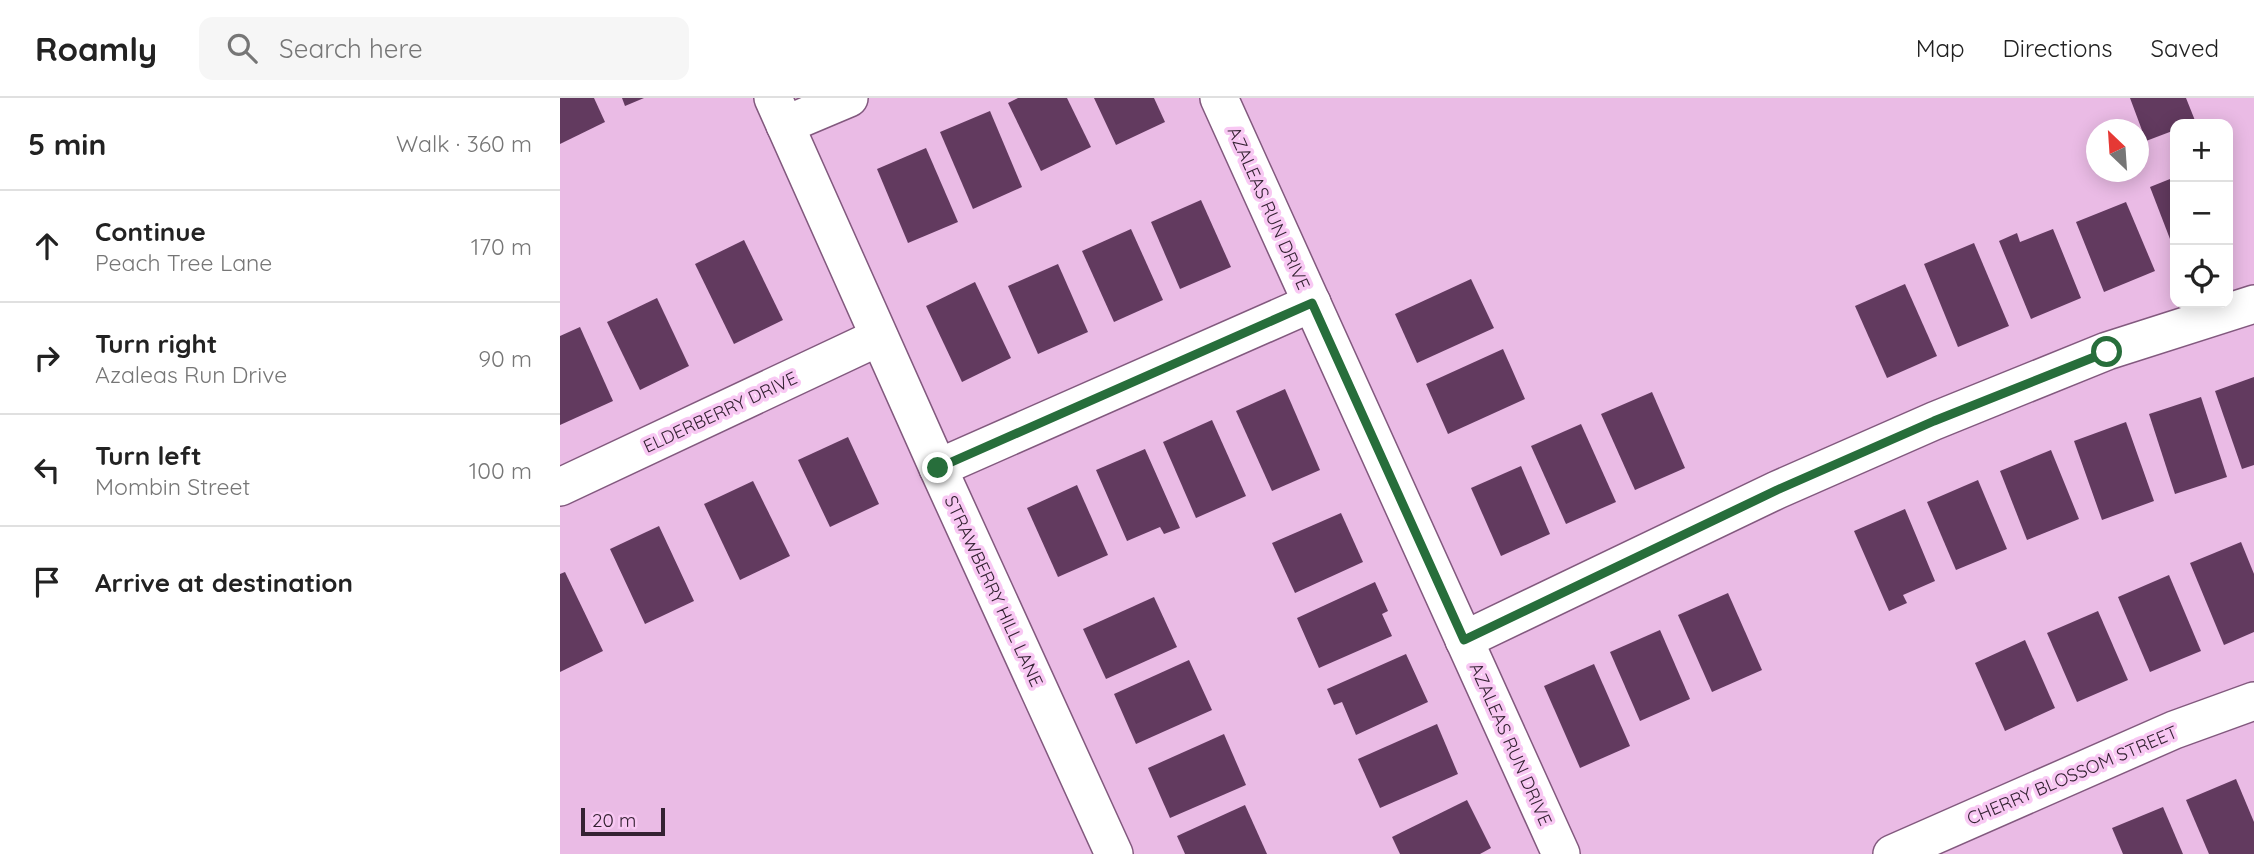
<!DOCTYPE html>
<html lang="en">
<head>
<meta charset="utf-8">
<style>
  :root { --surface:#fff; --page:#f6f6f6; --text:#222; --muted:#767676; --line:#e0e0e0 }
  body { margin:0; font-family:Quicksand,sans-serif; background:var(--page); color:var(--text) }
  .controls { position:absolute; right:21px; top:21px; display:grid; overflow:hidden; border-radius:14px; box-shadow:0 4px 18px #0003 }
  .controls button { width:63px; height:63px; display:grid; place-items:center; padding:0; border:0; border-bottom:2px solid var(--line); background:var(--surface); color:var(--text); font:35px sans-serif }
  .compass { position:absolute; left:1526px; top:21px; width:63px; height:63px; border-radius:50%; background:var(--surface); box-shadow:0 4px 18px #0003; rotate:335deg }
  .scale { position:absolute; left:21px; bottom:18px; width:84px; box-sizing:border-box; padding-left:7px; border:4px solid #342232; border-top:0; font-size:19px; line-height:24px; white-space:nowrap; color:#342232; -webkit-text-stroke:5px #f8c8f3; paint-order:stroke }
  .stop { position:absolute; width:21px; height:21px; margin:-16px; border:5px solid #276e3b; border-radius:50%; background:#fff }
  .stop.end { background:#276e3b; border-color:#fff; box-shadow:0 2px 7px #0008 }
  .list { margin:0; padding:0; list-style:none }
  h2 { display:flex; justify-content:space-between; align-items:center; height:91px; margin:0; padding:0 28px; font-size:30px }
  h2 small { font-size:23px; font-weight:400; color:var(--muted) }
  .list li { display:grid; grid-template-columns:46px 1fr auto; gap:21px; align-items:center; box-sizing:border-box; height:112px; padding:0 28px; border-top:2px solid var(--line) }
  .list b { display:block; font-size:26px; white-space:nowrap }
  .list p { margin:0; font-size:23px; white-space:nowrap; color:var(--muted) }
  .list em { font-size:23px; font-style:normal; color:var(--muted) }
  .icon { flex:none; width:38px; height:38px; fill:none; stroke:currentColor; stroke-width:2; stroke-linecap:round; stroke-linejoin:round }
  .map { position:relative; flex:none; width:1694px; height:756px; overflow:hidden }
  header { display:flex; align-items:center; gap:42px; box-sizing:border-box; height:98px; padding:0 35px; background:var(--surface); border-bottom:2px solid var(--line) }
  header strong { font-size:33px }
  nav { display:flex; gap:38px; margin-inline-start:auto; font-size:24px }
  .search { width:490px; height:63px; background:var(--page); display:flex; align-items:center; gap:18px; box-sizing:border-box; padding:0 24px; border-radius:14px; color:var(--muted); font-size:26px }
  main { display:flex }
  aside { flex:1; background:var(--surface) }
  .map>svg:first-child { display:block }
</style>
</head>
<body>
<header>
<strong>Roamly</strong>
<div class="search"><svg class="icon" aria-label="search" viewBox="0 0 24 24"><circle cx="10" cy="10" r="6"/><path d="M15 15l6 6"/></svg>Search here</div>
<nav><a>Map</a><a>Directions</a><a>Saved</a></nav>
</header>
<main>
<aside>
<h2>5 min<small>Walk · 360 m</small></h2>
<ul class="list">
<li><svg class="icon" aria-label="ahead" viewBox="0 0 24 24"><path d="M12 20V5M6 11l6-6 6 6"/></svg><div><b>Continue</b><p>Peach Tree Lane</p></div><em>170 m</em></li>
<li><svg class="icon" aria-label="right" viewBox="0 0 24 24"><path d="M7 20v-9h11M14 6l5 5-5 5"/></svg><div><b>Turn right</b><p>Azaleas Run Drive</p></div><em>90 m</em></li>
<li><svg class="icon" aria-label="left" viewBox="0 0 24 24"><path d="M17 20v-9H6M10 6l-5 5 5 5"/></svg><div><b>Turn left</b><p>Mombin Street</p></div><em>100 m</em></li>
<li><svg class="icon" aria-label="arrive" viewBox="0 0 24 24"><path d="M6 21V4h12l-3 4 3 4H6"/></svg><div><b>Arrive at destination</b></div></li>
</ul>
</aside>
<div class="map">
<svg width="1694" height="756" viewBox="0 0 1694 756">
  <rect width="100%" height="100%" fill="#eabbe5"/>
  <g fill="#623a5f">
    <polygon points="0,0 34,0 45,24 0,46"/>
    <polygon points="62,0 84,0 65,8"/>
    <polygon points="458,0 507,0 531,49 481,73 448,5"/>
    <polygon points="534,0 594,0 605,24 556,47"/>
    <polygon points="1570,0 1626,0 1636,25 1615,26 1615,32 1586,43"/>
    <polygon points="430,13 462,89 413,111 380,34"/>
    <polygon points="366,50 398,124 348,145 317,71"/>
    <polygon points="1615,79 1615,154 1590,89"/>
    <polygon points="641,102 671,169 620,191 591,124"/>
    <polygon points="1566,104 1595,173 1544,194 1516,124"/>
    <polygon points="571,131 603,202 554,224 522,153"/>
    <polygon points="1493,131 1521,200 1471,221 1439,143 1457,135 1460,144"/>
    <polygon points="184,142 223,222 174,246 135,166"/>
    <polygon points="1414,145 1449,228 1398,249 1364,166"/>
    <polygon points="498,166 528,234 478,256 448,188"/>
    <polygon points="911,181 934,230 857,265 835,216"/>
    <polygon points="415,184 451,260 402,284 366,208"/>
    <polygon points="1345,186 1377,258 1327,280 1295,208"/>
    <polygon points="97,200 129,268 80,292 47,224"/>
    <polygon points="20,229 53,303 0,327 0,238"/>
    <polygon points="943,251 965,301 888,336 866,286"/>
    <polygon points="1694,279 1694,367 1682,371 1655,293"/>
    <polygon points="725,291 760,372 712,393 676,313"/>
    <polygon points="1092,294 1125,370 1075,392 1041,316"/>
    <polygon points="1641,299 1667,379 1615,396 1589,316"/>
    <polygon points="652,322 686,398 636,420 603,344"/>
    <polygon points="1566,324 1594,403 1542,422 1514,343"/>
    <polygon points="1021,326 1056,404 1006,426 971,348"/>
    <polygon points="288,339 319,406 270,429 238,362"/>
    <polygon points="585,351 620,430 604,436 600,429 567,443 536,372"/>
    <polygon points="1491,352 1519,421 1467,442 1440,373"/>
    <polygon points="961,368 990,436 941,458 911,390"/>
    <polygon points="1418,382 1447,451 1396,472 1367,404"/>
    <polygon points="193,383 230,458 180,482 144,406"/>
    <polygon points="517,387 548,457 498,479 467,410"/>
    <polygon points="1345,411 1375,483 1343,497 1347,505 1329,513 1294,433"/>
    <polygon points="781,415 803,464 735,495 712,445"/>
    <polygon points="99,428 134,503 85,526 50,451"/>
    <polygon points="1681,444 1694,476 1694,534 1664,547 1630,465"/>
    <polygon points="5,474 43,553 0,574 0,476"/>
    <polygon points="1609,477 1641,553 1590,574 1558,499"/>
    <polygon points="815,484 828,513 822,516 832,538 759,570 737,520"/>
    <polygon points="1168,495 1202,572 1152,594 1118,517"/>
    <polygon points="594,499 617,549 546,581 523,531"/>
    <polygon points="1538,513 1568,582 1517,604 1487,535"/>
    <polygon points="1100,532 1130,601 1080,623 1050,554"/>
    <polygon points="1465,542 1495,610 1445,633 1415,565"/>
    <polygon points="846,556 868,604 796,637 782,604 774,607 767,591"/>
    <polygon points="629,562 652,612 576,646 554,596"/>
    <polygon points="1034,566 1070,648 1020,670 984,588"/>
    <polygon points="877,626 898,676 820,710 798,661"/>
    <polygon points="664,636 686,687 610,720 588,670"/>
    <polygon points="1676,681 1694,724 1694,756 1649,756 1626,702"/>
    <polygon points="907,702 931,750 920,756 840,756 832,739"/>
    <polygon points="685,707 707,756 625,756 617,738"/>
    <polygon points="1603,709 1623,756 1563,756 1552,730"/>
  </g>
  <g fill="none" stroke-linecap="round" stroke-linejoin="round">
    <defs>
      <g id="minor">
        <polyline points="213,0 378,370 554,756"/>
        <polyline points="659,0 1001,756"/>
        <polyline points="225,27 289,0"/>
        <polyline points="378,370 752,205"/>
        <polyline points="0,389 319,239"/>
        <polyline points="904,542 1217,392 1374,323 1547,253 1694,206"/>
        <polyline points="1332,756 1614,632 1694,603"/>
      </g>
    </defs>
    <use href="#minor" stroke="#82597e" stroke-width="40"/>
    <use href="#minor" stroke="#fff" stroke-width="37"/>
  </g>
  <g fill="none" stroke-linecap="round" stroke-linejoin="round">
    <polyline stroke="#276e3b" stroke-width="9" points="378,370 752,205 904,542 1217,392 1374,323 1547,254"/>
  </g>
  <g text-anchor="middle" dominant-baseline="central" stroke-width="7" stroke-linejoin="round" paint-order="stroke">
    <g font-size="18" fill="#342232" stroke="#f8c8f3">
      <text transform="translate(709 110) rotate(66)">AZALEAS RUN DRIVE</text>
      <text transform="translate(160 314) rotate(-25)">ELDERBERRY DRIVE</text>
      <text transform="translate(434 493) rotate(65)">STRAWBERRY HILL LANE</text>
      <text transform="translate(951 646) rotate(66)">AZALEAS RUN DRIVE</text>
      <text transform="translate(1512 677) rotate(-23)">CHERRY BLOSSOM STREET</text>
    </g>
  </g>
</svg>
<div class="controls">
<button>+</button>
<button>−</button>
<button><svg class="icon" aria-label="locate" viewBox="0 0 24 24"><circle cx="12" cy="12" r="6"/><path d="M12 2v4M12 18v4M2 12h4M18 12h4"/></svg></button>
</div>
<svg class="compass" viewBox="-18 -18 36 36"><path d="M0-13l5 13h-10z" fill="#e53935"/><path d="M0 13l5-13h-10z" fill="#767676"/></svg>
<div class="scale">20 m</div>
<div class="stop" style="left:1547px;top:254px"></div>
<div class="stop end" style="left:378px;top:370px"></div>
</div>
</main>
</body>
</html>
